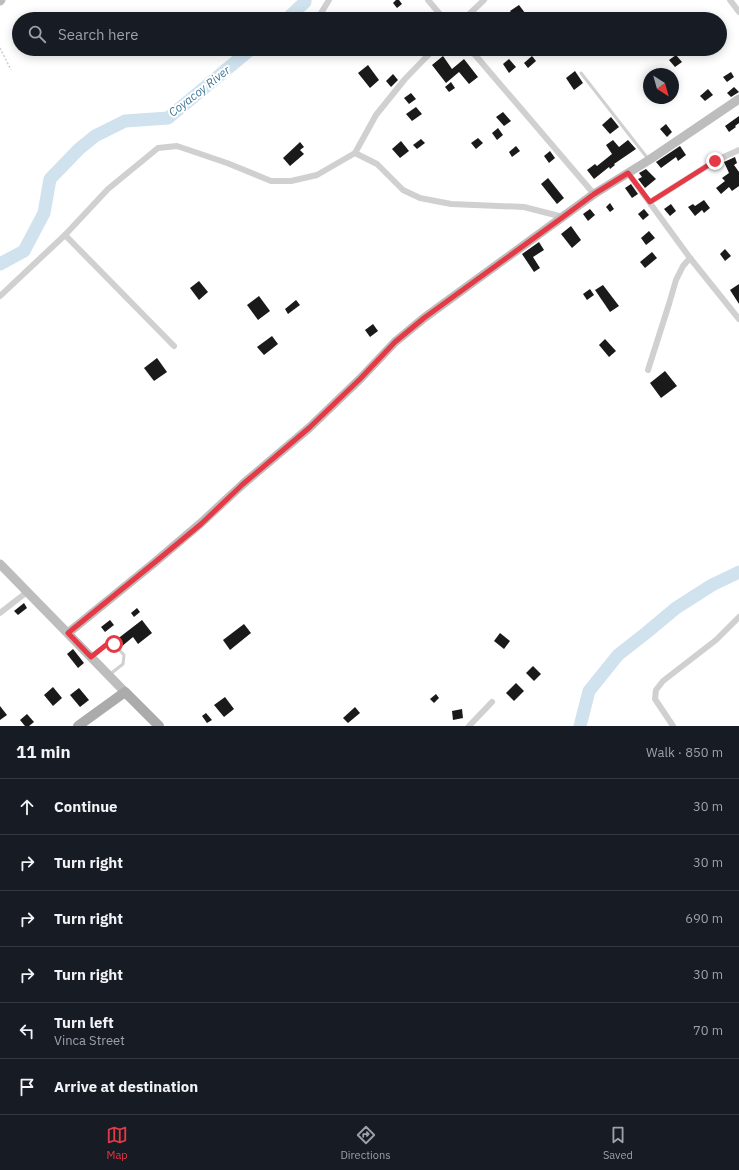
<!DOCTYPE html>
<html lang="en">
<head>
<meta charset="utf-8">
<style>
  :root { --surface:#171b24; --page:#20242c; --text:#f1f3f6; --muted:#9ea1a6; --line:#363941; --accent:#e63946 }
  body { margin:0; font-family:"IBM Plex Sans",sans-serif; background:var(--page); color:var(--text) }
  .compass { position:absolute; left:643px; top:68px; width:36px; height:36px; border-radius:50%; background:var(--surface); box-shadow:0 2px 10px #0003; rotate:143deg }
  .stop { position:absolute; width:12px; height:12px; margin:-9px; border:3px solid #e63946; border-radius:50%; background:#fff }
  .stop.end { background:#e63946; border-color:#fff; box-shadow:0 1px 4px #0008 }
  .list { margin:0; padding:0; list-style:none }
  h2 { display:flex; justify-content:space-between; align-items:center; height:52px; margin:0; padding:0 16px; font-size:17px }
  h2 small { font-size:13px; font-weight:400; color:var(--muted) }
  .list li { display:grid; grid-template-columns:26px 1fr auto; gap:12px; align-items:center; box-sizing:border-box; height:56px; padding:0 16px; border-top:1px solid var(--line) }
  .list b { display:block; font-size:15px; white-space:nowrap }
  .list p { margin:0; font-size:13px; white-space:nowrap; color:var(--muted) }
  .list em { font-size:13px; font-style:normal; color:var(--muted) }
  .icon { flex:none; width:22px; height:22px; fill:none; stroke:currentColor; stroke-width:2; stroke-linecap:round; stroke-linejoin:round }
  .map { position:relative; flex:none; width:739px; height:726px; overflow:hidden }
  .search { position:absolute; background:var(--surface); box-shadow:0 2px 10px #0003; left:12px; right:12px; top:12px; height:44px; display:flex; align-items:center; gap:10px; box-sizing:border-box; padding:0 14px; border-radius:22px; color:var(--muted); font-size:15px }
  .sheet { height:388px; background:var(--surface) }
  nav { display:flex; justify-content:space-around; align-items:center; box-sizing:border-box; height:56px; border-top:1px solid var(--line); background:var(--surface); font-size:11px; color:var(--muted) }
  nav a { display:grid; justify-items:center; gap:2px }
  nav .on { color:var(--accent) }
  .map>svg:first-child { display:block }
</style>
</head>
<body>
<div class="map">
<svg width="739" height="726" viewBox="0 0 739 726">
  <rect width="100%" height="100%" fill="#fff"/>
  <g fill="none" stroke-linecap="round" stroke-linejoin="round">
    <g stroke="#cfe2ee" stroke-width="13">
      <polyline points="287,19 305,2 305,0"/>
      <polyline points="0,264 24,251 44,213 50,179 79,149 95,136 125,121 168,118 251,49"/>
      <polyline points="580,726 589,691 618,655 646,633 676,608 712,585 739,572"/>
    </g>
  </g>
  <g fill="#1a1a1a">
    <polygon points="396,0 399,0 402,4 397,8 393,3"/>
    <polygon points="519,5 525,13 516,19 510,11"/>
    <polygon points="361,49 375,49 366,56"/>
    <polygon points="676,55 682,62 675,67 669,60"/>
    <polygon points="443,56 452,69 464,59 478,77 469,84 459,72 446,83 432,65"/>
    <polygon points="532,56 536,61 528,68 524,63"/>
    <polygon points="509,59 516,67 509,73 503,64"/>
    <polygon points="368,65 379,80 370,88 358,73"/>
    <polygon points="575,71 583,83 574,90 566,78"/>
    <polygon points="731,72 734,77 727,82 723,77"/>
    <polygon points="393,74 398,80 391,87 386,81"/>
    <polygon points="451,82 455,88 449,92 445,87"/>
    <polygon points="734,87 739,92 731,97 727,93"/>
    <polygon points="708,89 713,95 705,101 700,96"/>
    <polygon points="411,93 416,99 409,104 404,98"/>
    <polygon points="416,107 422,114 412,121 406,114"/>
    <polygon points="503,112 511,121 504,126 496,117"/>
    <polygon points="739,116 739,123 735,126 736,127 729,132 725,126"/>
    <polygon points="611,117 619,127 610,134 602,125"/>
    <polygon points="666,124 672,132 667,137 660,129"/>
    <polygon points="498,128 503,135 497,140 492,133"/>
    <polygon points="478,138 483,143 476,149 471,143"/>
    <polygon points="421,139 425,143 417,149 413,145"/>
    <polygon points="613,140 619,147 628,140 636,149 614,164 615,165 610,169 609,167 594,179 587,170 595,164 597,166 612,154 606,145"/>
    <polygon points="401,141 409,151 400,158 392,149"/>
    <polygon points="300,142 304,147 300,150 304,154 290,166 283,158"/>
    <polygon points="516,146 520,151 512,157 509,152"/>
    <polygon points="680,146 686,155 678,161 676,157 661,168 656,162"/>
    <polygon points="550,151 555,158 549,163 544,156"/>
    <polygon points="735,157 737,163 734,165 739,172 739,186 732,191 729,187 721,194 716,188 725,181 722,178 729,173 724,162"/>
    <polygon points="646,169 656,179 645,188 638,179 642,177 639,173"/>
    <polygon points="548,178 564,198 557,204 541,184"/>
    <polygon points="631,184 638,194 632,198 625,188"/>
    <polygon points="704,200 710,208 704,213 702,210 695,216 688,207 693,204 695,206"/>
    <polygon points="610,203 614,209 610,212 606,207"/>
    <polygon points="671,204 676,211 670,216 664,209"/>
    <polygon points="590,209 595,215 588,221 583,214"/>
    <polygon points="644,209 649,215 643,220 638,214"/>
    <polygon points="571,226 581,240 572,248 561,234"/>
    <polygon points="649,231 655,238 646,245 641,238"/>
    <polygon points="539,242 544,250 533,257 540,268 534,272 522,254"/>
    <polygon points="725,249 731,256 725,261 720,254"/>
    <polygon points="652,252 657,258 645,268 640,262"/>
    <polygon points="199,281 208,292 199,300 190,288"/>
    <polygon points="739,284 739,304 730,290"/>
    <polygon points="603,285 619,306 610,312 595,290"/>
    <polygon points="590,289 594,295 587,300 583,294"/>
    <polygon points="259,296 270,311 258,320 247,305"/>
    <polygon points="296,300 300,305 288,314 285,309"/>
    <polygon points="373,324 378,331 370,337 365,330"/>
    <polygon points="272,336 278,344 264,355 257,347"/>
    <polygon points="605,339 616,351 609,357 599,345"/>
    <polygon points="157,358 167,372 154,381 144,368"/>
    <polygon points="665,371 677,386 661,398 650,383"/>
    <polygon points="24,603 27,608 18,615 14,611"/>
    <polygon points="137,608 140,612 134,617 131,613"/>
    <polygon points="110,620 114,625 105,632 101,627"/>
    <polygon points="142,620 152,633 138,644 133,637 121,647 116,640"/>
    <polygon points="244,624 251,633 230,650 223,640"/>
    <polygon points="500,633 510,641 504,649 494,641"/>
    <polygon points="73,649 84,663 78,668 67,654"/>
    <polygon points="533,666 541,674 534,681 526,673"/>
    <polygon points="516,683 524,691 514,701 506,693"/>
    <polygon points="53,687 62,698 53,706 44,695"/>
    <polygon points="79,688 89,700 80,707 70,695"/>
    <polygon points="436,694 439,698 434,703 430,699"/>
    <polygon points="225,697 234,709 224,717 214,705"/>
    <polygon points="0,706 7,715 0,720"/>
    <polygon points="355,707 360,713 348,723 343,718"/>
    <polygon points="462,709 463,718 453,720 452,711"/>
    <polygon points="206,713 212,720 207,723 202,716"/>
    <polygon points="27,714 34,722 29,726 25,726 20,720"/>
  </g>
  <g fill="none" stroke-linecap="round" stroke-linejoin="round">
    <polyline stroke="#cdcdcd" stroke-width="1.5" stroke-dasharray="2 2" stroke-linecap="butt" points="0,48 11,70"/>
    <g stroke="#d0d0d0" stroke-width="3">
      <polyline points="581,73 649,160"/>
      <polyline points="92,656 106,645 114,644 124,655 123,664 109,675"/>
    </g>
    <g stroke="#d0d0d0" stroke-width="6">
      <polyline points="428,0 444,19"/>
      <polyline points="730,0 739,12"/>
      <polyline points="318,18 329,0"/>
      <polyline points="464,19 484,0"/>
      <polyline points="470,49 594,194"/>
      <polyline points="355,153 377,164 403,190 420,198 451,204 524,207 563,217"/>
      <polyline points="628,173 690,258 739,319"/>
      <polyline points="650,202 715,161 739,150"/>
      <polyline points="65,235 174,346"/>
      <polyline points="0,296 65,235 108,189 158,148 177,146 227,163 271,181 291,181 317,175 355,153 376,115 405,79 434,49"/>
      <polyline points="648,370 669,304 676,280 683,266 690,258"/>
      <polyline points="0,613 27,592"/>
      <polyline points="469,726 492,702"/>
      <polyline points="673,726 655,699 656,690 663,681 716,640 739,617"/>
    </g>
    <g stroke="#bdbdbd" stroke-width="9">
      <polyline points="0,1 1,0"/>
      <polyline points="0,564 125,692"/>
      <polyline points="68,633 154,563 201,523 243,484 309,428 360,379 395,342 424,318 594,194 649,160 739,99"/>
    </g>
    <polyline stroke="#ababab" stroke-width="10" points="78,726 125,692 159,726"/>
  </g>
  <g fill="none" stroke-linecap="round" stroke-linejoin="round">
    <polyline stroke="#e63946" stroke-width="5" points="114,644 106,645 91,657 68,633 154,563 201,524 243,484 309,428 360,379 395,342 424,318 563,217 594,194 628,173 650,202 715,161"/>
  </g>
  <g text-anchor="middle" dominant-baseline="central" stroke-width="4" stroke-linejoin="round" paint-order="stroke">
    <g font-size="12" font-style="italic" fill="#3f7597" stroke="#fff">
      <text transform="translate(199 91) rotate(-38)">Coyacoy River</text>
    </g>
  </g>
</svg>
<svg class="compass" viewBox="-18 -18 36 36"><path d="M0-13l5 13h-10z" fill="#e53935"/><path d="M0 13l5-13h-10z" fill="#9ea1a6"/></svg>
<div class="stop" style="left:114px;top:644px"></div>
<div class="stop end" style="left:715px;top:161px"></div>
<div class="search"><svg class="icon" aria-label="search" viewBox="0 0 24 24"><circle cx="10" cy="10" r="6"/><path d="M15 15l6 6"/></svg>Search here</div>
</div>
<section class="sheet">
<h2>11 min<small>Walk · 850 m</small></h2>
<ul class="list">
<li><svg class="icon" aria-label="ahead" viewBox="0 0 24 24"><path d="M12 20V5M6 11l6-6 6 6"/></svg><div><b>Continue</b></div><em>30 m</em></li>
<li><svg class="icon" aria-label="right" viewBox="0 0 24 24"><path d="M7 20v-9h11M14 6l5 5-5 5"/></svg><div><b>Turn right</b></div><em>30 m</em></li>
<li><svg class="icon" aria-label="right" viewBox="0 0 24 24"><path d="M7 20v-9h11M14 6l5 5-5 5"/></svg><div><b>Turn right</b></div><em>690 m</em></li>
<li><svg class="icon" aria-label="right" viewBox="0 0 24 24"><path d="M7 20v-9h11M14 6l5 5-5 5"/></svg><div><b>Turn right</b></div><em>30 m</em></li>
<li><svg class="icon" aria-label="left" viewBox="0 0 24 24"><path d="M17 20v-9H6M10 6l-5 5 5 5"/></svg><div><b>Turn left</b><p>Vinca Street</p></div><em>70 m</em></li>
<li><svg class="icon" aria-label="arrive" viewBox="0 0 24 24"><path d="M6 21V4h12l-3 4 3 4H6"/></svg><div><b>Arrive at destination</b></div></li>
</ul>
</section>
<nav>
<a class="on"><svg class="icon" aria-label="map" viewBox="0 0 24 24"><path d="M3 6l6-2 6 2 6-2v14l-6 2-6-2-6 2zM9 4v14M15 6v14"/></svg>Map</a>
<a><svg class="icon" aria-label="directions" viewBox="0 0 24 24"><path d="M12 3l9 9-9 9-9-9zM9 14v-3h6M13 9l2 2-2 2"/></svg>Directions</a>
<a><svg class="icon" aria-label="saved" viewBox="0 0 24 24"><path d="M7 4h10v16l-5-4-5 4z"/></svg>Saved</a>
</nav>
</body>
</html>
